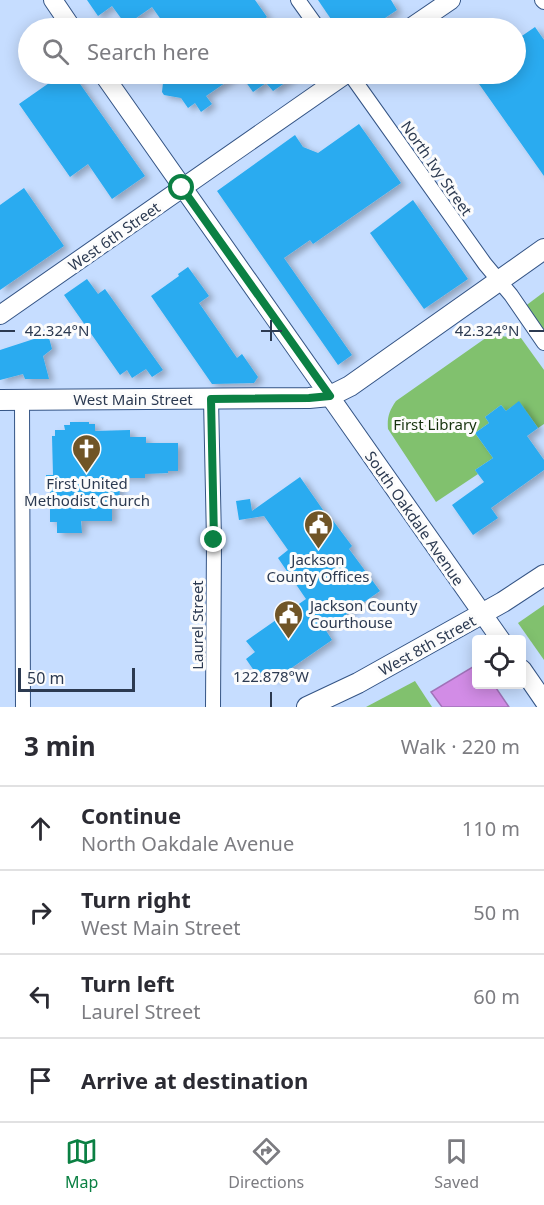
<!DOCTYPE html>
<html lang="en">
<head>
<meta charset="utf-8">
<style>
  :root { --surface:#fff; --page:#f7f7f7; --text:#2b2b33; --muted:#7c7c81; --line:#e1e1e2; --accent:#0b8043 }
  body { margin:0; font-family:"Noto Sans",sans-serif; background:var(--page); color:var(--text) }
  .controls { position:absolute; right:18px; bottom:18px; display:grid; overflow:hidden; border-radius:6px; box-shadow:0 3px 15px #0003 }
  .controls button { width:54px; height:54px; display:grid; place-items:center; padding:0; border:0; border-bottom:2px solid var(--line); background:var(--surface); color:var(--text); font:30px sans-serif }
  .scale { position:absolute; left:18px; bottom:15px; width:117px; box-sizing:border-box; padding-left:6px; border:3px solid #2c3a51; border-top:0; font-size:16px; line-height:21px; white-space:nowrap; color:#2c3a51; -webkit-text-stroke:4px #fcfcfc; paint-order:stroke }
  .stop { position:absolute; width:18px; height:18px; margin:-14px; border:4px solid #0b8043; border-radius:50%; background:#fff }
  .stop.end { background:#0b8043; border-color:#fff; box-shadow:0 2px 6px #0008 }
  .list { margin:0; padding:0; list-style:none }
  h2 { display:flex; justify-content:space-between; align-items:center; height:78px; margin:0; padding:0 24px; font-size:26px }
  h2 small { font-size:20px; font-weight:400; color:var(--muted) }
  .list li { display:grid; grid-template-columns:39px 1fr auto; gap:18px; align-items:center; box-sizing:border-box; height:84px; padding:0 24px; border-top:2px solid var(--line) }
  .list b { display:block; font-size:22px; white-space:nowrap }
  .list p { margin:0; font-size:20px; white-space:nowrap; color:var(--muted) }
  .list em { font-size:20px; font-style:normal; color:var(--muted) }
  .icon { flex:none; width:33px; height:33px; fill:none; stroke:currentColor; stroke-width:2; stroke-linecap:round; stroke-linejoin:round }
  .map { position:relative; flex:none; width:544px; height:707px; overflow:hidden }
  .search { position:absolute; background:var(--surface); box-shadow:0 3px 15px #0003; left:18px; right:18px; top:18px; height:66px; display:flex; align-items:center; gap:15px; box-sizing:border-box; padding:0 21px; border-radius:33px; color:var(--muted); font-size:22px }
  .sheet { height:414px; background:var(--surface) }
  nav { display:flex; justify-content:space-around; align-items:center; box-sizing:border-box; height:84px; border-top:2px solid var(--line); background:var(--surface); font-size:16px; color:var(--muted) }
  nav a { display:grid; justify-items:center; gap:3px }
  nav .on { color:var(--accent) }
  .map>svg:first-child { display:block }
</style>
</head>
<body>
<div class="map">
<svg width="544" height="707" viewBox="0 0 544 707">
  <defs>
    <filter id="shadow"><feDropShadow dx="5" dy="3" stdDeviation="3" flood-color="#0004"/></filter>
  </defs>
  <rect width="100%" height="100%" fill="#c6ddff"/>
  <g fill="#81c16e">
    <polygon points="544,292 544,336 524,307"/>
    <path d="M490 335 521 338 544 370V424L538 428 519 402 506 411 501 405 485 417 489 423 475 433 493 458 475 470 478 474 436 502 388 429C387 418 389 411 396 401Z"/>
    <polygon points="544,605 544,660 518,623"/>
    <polygon points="415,681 432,707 366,707"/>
  </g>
  <polygon fill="#d28ce6" stroke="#a073b9" stroke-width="1.5" points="476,665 476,684 494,685 509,707 442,707 431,692"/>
  <g fill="#29abf0" filter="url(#shadow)">
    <polygon points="87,0 255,0 267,17 251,28 229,28 224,21 212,28 167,28 152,7 126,25 112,6 98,16"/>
    <polygon points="318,0 391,0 397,10 370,28 337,28"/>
    <polygon points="535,27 544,40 544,176 472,74 516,74 516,40"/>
    <polygon points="62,74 73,74 145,176 112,199 88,164 70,177 19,104"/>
    <polygon points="156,74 238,74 206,96 212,104 201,112 195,103 188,108 181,98 164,95 162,92 163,83"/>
    <polygon points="240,74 298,74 273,91 266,83 253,92"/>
    <polygon points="359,124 401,183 313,244 310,240 284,258 352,355 338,365 217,191 295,135 303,147 318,153"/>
    <polygon points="24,188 64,246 0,290 0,205"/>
    <polygon points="413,200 468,279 424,309 370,233"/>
    <polygon points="188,267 209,296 199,303 237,358 242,354 258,377 254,383 212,384 151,296 179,276 178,274"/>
    <polygon points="87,279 98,294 105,289 163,370 152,377 146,369 132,378 127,370 120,375 64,295"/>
    <polygon points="37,338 49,338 52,349 43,356 49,379 25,379 23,374 0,380 0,350"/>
    <polygon points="519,401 538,428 527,436 544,460 544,470 491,508 498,518 473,535 452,505 484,482 475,470 493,458 475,433 489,423 485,417 501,405 506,411"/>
    <polygon points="70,422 89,422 89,424 95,424 95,431 130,430 130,437 146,437 146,443 178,443 178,471 168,471 168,473 145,474 145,478 119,478 120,501 112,502 112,521 81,521 82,533 57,533 57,522 50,522 50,487 46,487 46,475 53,475 52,436 55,436 55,430 65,430 64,425 70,425"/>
    <polygon points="300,477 330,520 331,518 352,546 349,549 380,591 325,629 332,640 274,680 266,669 257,675 246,659 255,652 246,641 306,599 278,558 288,550 264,516 239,520 236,501 250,499 252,511"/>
  </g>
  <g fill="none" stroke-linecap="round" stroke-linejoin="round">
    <defs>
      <g id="minor">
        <polyline points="298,0 318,28"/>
        <polyline points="542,0 544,2"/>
        <polyline points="350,74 485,264 511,295 544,343"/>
        <polyline points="211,399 214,540 213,707"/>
        <polyline points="22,400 23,707"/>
      </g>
      <g id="tertiary">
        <polyline points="53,0 72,28"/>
        <polyline points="410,28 451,0"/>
        <polyline points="103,74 501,640"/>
        <polyline points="0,315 346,74"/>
        <polyline points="522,669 544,701"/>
      </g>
      <g id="secondary">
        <polyline points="0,400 309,398 330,396 350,386 544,249"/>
        <polyline points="307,707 358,683 503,602 544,575"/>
      </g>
    </defs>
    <use href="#minor" stroke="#345485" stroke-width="16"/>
    <use href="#tertiary" stroke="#345485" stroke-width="20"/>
    <use href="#secondary" stroke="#345485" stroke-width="22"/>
    <use href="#minor" stroke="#fff" stroke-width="14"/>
    <use href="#tertiary" stroke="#fff" stroke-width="18"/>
    <use href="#secondary" stroke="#fff" stroke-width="20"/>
  </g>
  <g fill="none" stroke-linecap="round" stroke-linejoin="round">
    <polyline stroke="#0b8043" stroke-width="8" points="182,188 330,396 309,398 211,399 214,540"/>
  </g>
  <path fill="none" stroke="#2c3a51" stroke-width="2" d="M271 320V341M0 331H15M261 331H282M529 331H544M271 692V707"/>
  <defs>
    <symbol id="church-pin" viewBox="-11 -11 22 30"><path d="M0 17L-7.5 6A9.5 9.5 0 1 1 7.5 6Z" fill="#705527" stroke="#fcfcfc"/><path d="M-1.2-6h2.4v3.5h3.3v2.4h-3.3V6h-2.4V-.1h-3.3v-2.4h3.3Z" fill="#fff"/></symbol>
    <symbol id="civic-pin" viewBox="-11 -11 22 30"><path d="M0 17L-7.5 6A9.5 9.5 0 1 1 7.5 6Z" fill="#705527" stroke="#fcfcfc"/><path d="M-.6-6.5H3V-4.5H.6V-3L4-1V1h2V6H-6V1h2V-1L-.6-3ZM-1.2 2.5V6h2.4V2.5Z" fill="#fff"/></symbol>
  </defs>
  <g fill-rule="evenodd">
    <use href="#church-pin" x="70" y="432" width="33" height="45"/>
    <use href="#civic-pin" x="302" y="508" width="33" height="45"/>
    <use href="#civic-pin" x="272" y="598" width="33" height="45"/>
  </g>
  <g text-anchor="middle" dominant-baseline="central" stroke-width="6" stroke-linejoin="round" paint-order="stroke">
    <g font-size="15" fill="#2c3a51" stroke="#fcfcfc">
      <text transform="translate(437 168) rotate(55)">North Ivy Street</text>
      <text transform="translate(114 236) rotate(-35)">West 6th Street</text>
      <text x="133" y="399">West Main Street</text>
      <text transform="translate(415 518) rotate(55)">South Oakdale Avenue</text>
      <text transform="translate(197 625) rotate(-90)">Laurel Street</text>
      <text transform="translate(427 645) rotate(-29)">West 8th Street</text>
    </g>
    <g font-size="15" fill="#16320d" stroke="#fcfcfc">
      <text x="435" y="424">First Library</text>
    </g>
    <g font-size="15" fill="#2c3a51" stroke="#fcfcfc">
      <text x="87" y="483">First United<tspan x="87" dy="17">Methodist Church</tspan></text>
      <text x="318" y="559">Jackson<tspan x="318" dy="17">County Offices</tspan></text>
      <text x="310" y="605" text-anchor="start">Jackson County<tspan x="310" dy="17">Courthouse</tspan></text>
    </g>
  </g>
  <g font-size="15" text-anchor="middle" fill="#2c3a51" stroke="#fcfcfc" stroke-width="6" stroke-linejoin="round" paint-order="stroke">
    <text x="57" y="336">42.324°N</text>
    <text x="487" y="336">42.324°N</text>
    <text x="271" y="682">122.878°W</text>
  </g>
</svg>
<div class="controls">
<button><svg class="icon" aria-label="locate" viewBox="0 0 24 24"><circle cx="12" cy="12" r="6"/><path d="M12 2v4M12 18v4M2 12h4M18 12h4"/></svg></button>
</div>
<div class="scale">50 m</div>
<div class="stop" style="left:182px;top:188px"></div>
<div class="stop end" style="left:214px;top:540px"></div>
<div class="search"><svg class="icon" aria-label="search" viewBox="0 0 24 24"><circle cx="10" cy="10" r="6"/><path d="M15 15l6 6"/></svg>Search here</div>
</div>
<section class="sheet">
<h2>3 min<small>Walk · 220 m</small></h2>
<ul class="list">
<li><svg class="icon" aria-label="ahead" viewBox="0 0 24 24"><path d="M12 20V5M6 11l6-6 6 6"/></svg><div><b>Continue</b><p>North Oakdale Avenue</p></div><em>110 m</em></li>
<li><svg class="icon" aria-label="right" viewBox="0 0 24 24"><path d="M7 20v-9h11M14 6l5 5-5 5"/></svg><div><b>Turn right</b><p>West Main Street</p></div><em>50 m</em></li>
<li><svg class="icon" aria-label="left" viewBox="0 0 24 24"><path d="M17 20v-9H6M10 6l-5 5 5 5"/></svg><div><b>Turn left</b><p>Laurel Street</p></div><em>60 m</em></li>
<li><svg class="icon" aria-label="arrive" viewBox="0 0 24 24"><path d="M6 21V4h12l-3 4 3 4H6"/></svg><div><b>Arrive at destination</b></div></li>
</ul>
</section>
<nav>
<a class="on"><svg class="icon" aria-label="map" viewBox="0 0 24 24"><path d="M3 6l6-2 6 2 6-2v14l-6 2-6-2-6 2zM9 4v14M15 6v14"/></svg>Map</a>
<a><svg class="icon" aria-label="directions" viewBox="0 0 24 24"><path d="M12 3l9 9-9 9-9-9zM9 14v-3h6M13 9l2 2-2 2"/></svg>Directions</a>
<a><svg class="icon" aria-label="saved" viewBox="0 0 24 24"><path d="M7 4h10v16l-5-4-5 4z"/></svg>Saved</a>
</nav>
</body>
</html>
